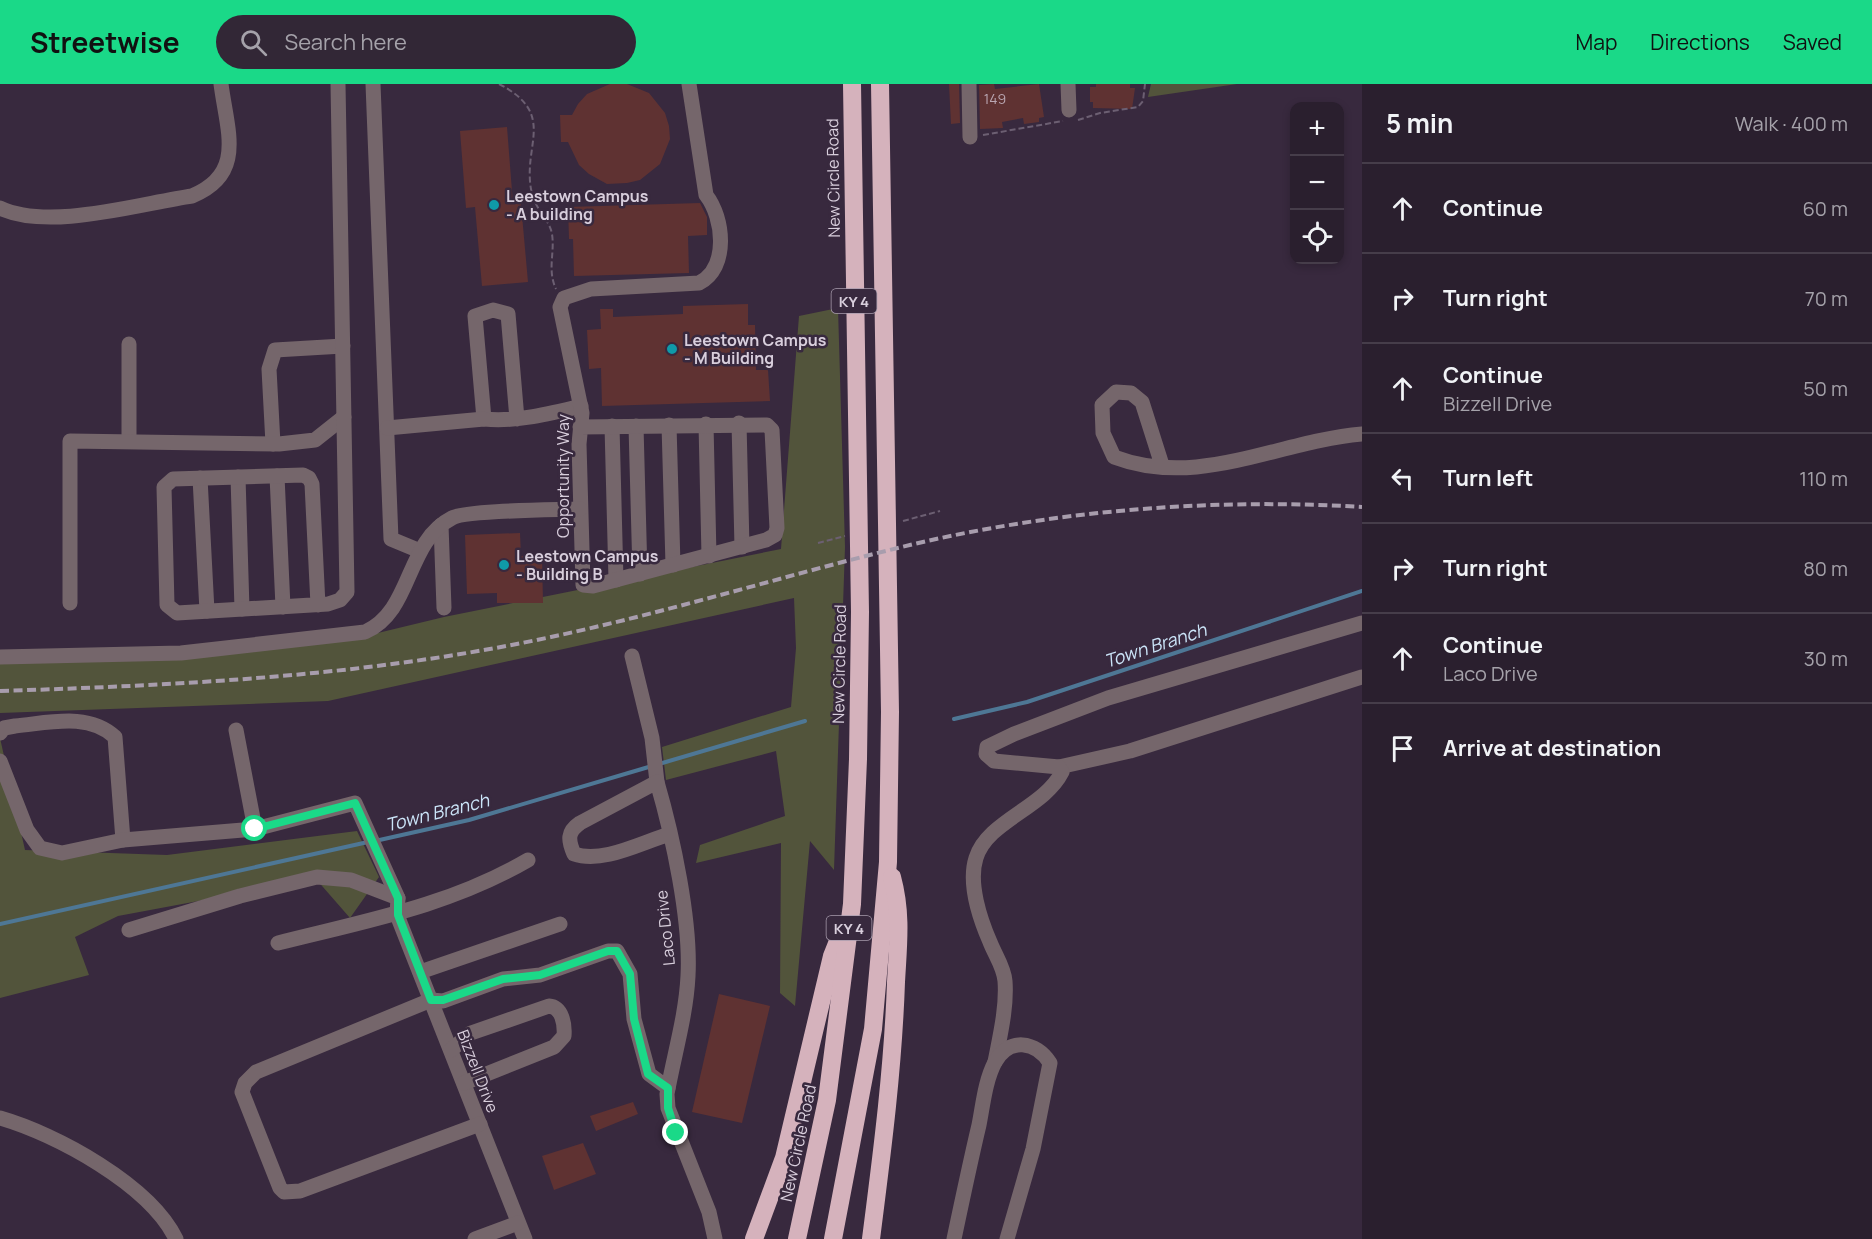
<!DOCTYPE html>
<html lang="en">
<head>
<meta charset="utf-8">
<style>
  :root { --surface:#2a1f2e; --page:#322736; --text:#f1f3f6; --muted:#a5a2aa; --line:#463d4a; --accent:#1ad988 }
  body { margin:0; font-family:Manrope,sans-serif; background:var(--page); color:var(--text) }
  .controls { position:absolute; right:18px; top:18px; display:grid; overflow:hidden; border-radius:12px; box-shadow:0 3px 9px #0003 }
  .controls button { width:54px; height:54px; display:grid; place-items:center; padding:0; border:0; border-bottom:2px solid var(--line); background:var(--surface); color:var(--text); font:30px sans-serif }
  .stop { position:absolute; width:18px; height:18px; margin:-14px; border:4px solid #1ad988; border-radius:50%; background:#fff }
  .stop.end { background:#1ad988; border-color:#fff; box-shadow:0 2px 6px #0008 }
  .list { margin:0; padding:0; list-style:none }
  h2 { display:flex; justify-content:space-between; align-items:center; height:78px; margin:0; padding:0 24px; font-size:26px }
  h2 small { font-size:20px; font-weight:400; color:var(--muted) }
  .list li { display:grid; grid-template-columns:39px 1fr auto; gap:18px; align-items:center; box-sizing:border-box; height:90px; padding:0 24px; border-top:2px solid var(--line) }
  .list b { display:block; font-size:22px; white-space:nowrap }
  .list p { margin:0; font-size:20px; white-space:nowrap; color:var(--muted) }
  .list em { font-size:20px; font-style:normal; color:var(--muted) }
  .icon { flex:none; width:33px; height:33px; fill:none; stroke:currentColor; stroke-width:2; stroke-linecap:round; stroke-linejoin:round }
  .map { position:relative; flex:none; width:1362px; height:1155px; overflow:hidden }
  header { display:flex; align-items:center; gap:36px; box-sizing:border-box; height:84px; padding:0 30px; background:var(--accent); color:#111 }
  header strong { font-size:28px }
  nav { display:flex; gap:33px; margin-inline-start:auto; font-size:21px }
  .search { width:420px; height:54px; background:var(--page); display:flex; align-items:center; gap:15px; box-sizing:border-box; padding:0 21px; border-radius:33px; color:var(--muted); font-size:22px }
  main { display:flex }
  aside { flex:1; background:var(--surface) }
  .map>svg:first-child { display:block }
</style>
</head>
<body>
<header>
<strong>Streetwise</strong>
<div class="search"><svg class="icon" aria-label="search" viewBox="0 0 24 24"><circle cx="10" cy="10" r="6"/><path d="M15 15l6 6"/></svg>Search here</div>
<nav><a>Map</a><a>Directions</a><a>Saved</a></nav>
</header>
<main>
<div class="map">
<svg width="1362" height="1155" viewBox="0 0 1362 1155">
  <rect width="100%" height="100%" fill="#38293e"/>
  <g fill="#52543b">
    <polygon points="1151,0 1237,0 1148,13"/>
    <polygon points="838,224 845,463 834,786 810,757 795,922 780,909 781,759 696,779 700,761 785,732 776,667 666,696 662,663 791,623 796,564 794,514 328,617 0,629 0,570 353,555 444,533 781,465 799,232"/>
    <polygon points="0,654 25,766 167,771 357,747 379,793 350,834 316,795 118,832 75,853 89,891 0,914"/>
  </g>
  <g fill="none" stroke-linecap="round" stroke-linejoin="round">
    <g stroke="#4e7795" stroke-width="4">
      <polyline points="954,635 1027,618 1362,507"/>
      <polyline points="659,680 805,637"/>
      <polyline points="375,757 469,736 652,682"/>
      <polyline points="0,840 368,758"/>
    </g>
  </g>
  <g fill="#5f3232">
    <polygon points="610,0 627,0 649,9 665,29 669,42 670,55 660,80 640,96 627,99 607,100 589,90 579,81 568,58 561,58 560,31 572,31 578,20 587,10"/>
    <polygon points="949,0 959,0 960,39 951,40"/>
    <polygon points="994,0 995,5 1039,0 1044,33 1039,34 1039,38 1024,40 1023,34 1002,38 1003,44 980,45 979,1"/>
    <polygon points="1096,0 1130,0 1130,4 1135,4 1132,25 1093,24 1093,18 1090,18 1090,3 1096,3"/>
    <polygon points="507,43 513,120 521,120 528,198 482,202 475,123 466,124 460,47"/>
    <polygon points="700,119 707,133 707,151 688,152 689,189 574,192 573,155 569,155 568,123"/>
    <polygon points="748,220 748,241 755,241 756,286 768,286 770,317 602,322 601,284 589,285 587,246 601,245 600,225 613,225 613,233 683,230 683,222"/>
    <polygon points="520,449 521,472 542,471 543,519 497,519 497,509 467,510 465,451"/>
    <polygon points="719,910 770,922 742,1039 692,1028"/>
    <polygon points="633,1018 638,1030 596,1047 590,1032"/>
    <polygon points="583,1059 596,1090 554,1106 542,1072"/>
  </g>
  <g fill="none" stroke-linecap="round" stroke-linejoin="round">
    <g stroke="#6c5f72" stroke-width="2" stroke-dasharray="6 3" stroke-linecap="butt">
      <path d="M499 0C557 30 523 60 531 105 534 125 550 136 552 150 555 169 547 186 556 205"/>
      <polyline points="1078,36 1100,29 1138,23 1143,17 1145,0"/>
      <polyline points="983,51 1063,37"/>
      <polyline points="903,437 940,427"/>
      <polyline points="818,459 845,452"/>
    </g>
    <g stroke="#75666b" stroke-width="15">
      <polyline points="373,0 391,455 420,467"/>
      <polyline points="969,0 970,53"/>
      <polyline points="1068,0 1069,26"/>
      <path d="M0 124C49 147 138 120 192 112 246 90 227 47 221 0"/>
      <polyline points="129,260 129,356"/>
      <path d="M517 335 508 230 493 226 475 232 484 335C517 338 549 330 581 322"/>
      <polyline points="739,339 742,463"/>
      <polyline points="706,340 709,472"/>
      <polyline points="669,341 673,481"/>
      <polyline points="612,342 616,496"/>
      <polyline points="636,342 640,490"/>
      <path d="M580 343 767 341 772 346 777 444 775 451 766 456 593 502 583 501 579 360 582 329 560 223 564 214 591 205 699 199C729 184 724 134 706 111L689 0"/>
      <polyline points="387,344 484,335"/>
      <polyline points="273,360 269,285 275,266 343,262"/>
      <path d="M1162 381 1142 318 1131 309 1116 308 1102 321 1103 349 1114 373C1199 405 1278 357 1362 350"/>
      <polyline points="277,392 283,523"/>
      <polyline points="238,393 242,525"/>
      <polyline points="200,394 207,527"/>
      <polyline points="441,441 444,524"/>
      <polyline points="70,519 70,357 279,360 315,356 344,333"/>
      <polyline points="318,521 312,400 309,394 303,391 173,395 164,403 167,521 177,529 328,520 340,516 347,508 338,0"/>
      <polyline points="632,572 652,654 657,698"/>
      <path d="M0 573 181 569 365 548C413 527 405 458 452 434 466 426 558 426 580 425"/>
      <polyline points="236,646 255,745"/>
      <path d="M0 649 4 644 15 642C49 639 88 628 115 653L123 756"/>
      <polyline points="0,677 27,746 40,764 62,769 123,756 255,745 355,719 398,814 397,831 525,1155"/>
      <polyline points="1059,683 1130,667 1362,593"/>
      <path d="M670 750C642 758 603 780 574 770 568 756 567 748 580 739L657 698C673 753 691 837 688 892 686 932 674 971 667 1010L668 1024 709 1128 715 1155"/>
      <polyline points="129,846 240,812 317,793 351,796 398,814"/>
      <path d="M278 859C365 837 449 822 528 776"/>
      <polyline points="420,888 560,840"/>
      <path d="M451 966 471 949 549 922C562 923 565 940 564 952L554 963 464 999"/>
      <path d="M995 978C1000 952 1007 923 1005 897 1004 883 995 871 990 858 980 835 968 799 976 774 987 737 1044 724 1062 688L1059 683 994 677 986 670 987 663 1014 650 1108 614 1362 539"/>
      <path d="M0 1034C56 1050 150 1101 176 1155"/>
      <polyline points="480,1040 300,1107 284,1108 280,1104 242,1008 245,999 256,988 431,916 443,917 503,895 540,891 608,867 617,867 630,890 634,935 649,990 668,1004"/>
      <polyline points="475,1155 518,1139"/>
      <path d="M954 1155C962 1117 970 1079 979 1041 983 1021 985 997 995 978 1009 953 1036 957 1050 979L1033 1065 1007 1155"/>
    </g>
    <g stroke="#d5b2bc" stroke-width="18">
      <polyline points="754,1155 784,1074 832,872 842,847"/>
      <polyline points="797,1155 827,1016 852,820 858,675 860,528 852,0"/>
      <polyline points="833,1155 873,945 888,778 890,628 880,0"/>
      <path d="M871 1155C882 1069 893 985 896 898 898 861 902 830 892 793"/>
    </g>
    <path stroke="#a89dad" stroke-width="4" stroke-dasharray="9 4.5" stroke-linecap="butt" d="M0 607C186 601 369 592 551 553 673 527 793 489 914 460 1060 426 1213 414 1362 423"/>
  </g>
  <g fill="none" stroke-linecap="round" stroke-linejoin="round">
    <polyline stroke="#1ad988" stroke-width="8" points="255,745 355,719 398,814 398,831 431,916 443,916 503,895 540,891 608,867 617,867 630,890 634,935 648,990 668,1004 668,1024 676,1049"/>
  </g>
  <g fill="#0f9aa8" stroke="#38293e" stroke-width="2">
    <circle cx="494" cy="121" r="6"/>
    <circle cx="672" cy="265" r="6"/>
    <circle cx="504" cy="481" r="6"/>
  </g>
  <g text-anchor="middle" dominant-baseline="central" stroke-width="5" stroke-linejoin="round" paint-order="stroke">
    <g font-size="14" fill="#baa7b2">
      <text x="995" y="14">149</text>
    </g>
    <g fill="#38293e" stroke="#a89cad" stroke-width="1.5">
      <rect x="831.5" y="205" width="45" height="24" rx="4.5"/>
      <rect x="826.5" y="832" width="45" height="24" rx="4.5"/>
    </g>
    <g font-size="15" font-weight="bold" fill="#d8cedc">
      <text x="854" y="217">KY 4</text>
      <text x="849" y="844">KY 4</text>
    </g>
    <g font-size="16" fill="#d8cedc" stroke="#38293e">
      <text transform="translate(833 94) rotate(-91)">New Circle Road</text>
      <text transform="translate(563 392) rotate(-90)">Opportunity Way</text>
      <text transform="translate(839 580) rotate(-89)">New Circle Road</text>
      <text transform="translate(665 844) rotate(-96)">Laco Drive</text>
      <text transform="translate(478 987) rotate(69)">Bizzell Drive</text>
      <text transform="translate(798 1059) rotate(-78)">New Circle Road</text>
    </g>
    <g font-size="16" font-weight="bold" fill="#d8cedc" stroke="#38293e" text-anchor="start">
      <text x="506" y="112">Leestown Campus<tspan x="506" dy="18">- A building</tspan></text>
      <text x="684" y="256">Leestown Campus<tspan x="684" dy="18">- M Building</tspan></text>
      <text x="516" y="472">Leestown Campus<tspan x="516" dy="18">- Building B</tspan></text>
    </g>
    <g font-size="18" font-style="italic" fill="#cbe4f8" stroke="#38293e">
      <text transform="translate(1155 561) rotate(-18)">Town Branch</text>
      <text transform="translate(437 728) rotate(-14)">Town Branch</text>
    </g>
  </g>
</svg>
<div class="controls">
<button>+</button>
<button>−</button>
<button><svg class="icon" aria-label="locate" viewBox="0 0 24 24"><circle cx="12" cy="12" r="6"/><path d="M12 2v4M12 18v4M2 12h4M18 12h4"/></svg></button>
</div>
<div class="stop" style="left:255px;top:745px"></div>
<div class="stop end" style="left:676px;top:1049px"></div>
</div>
<aside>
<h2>5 min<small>Walk · 400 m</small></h2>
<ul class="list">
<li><svg class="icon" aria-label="ahead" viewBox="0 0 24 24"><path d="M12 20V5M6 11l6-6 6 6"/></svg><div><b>Continue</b></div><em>60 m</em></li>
<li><svg class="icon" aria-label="right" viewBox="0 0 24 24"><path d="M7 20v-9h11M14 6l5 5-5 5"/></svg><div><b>Turn right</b></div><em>70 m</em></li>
<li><svg class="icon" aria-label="ahead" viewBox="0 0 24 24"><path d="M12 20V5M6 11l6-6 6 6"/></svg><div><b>Continue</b><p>Bizzell Drive</p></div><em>50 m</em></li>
<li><svg class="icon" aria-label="left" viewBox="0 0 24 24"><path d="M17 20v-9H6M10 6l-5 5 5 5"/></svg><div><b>Turn left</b></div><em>110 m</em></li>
<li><svg class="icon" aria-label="right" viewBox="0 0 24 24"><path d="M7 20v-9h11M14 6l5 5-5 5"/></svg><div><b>Turn right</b></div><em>80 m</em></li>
<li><svg class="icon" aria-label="ahead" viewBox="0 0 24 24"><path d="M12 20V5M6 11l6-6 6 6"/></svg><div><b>Continue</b><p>Laco Drive</p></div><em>30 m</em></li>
<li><svg class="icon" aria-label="arrive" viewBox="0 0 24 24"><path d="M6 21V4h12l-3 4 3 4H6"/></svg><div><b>Arrive at destination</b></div></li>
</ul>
</aside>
</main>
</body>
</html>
